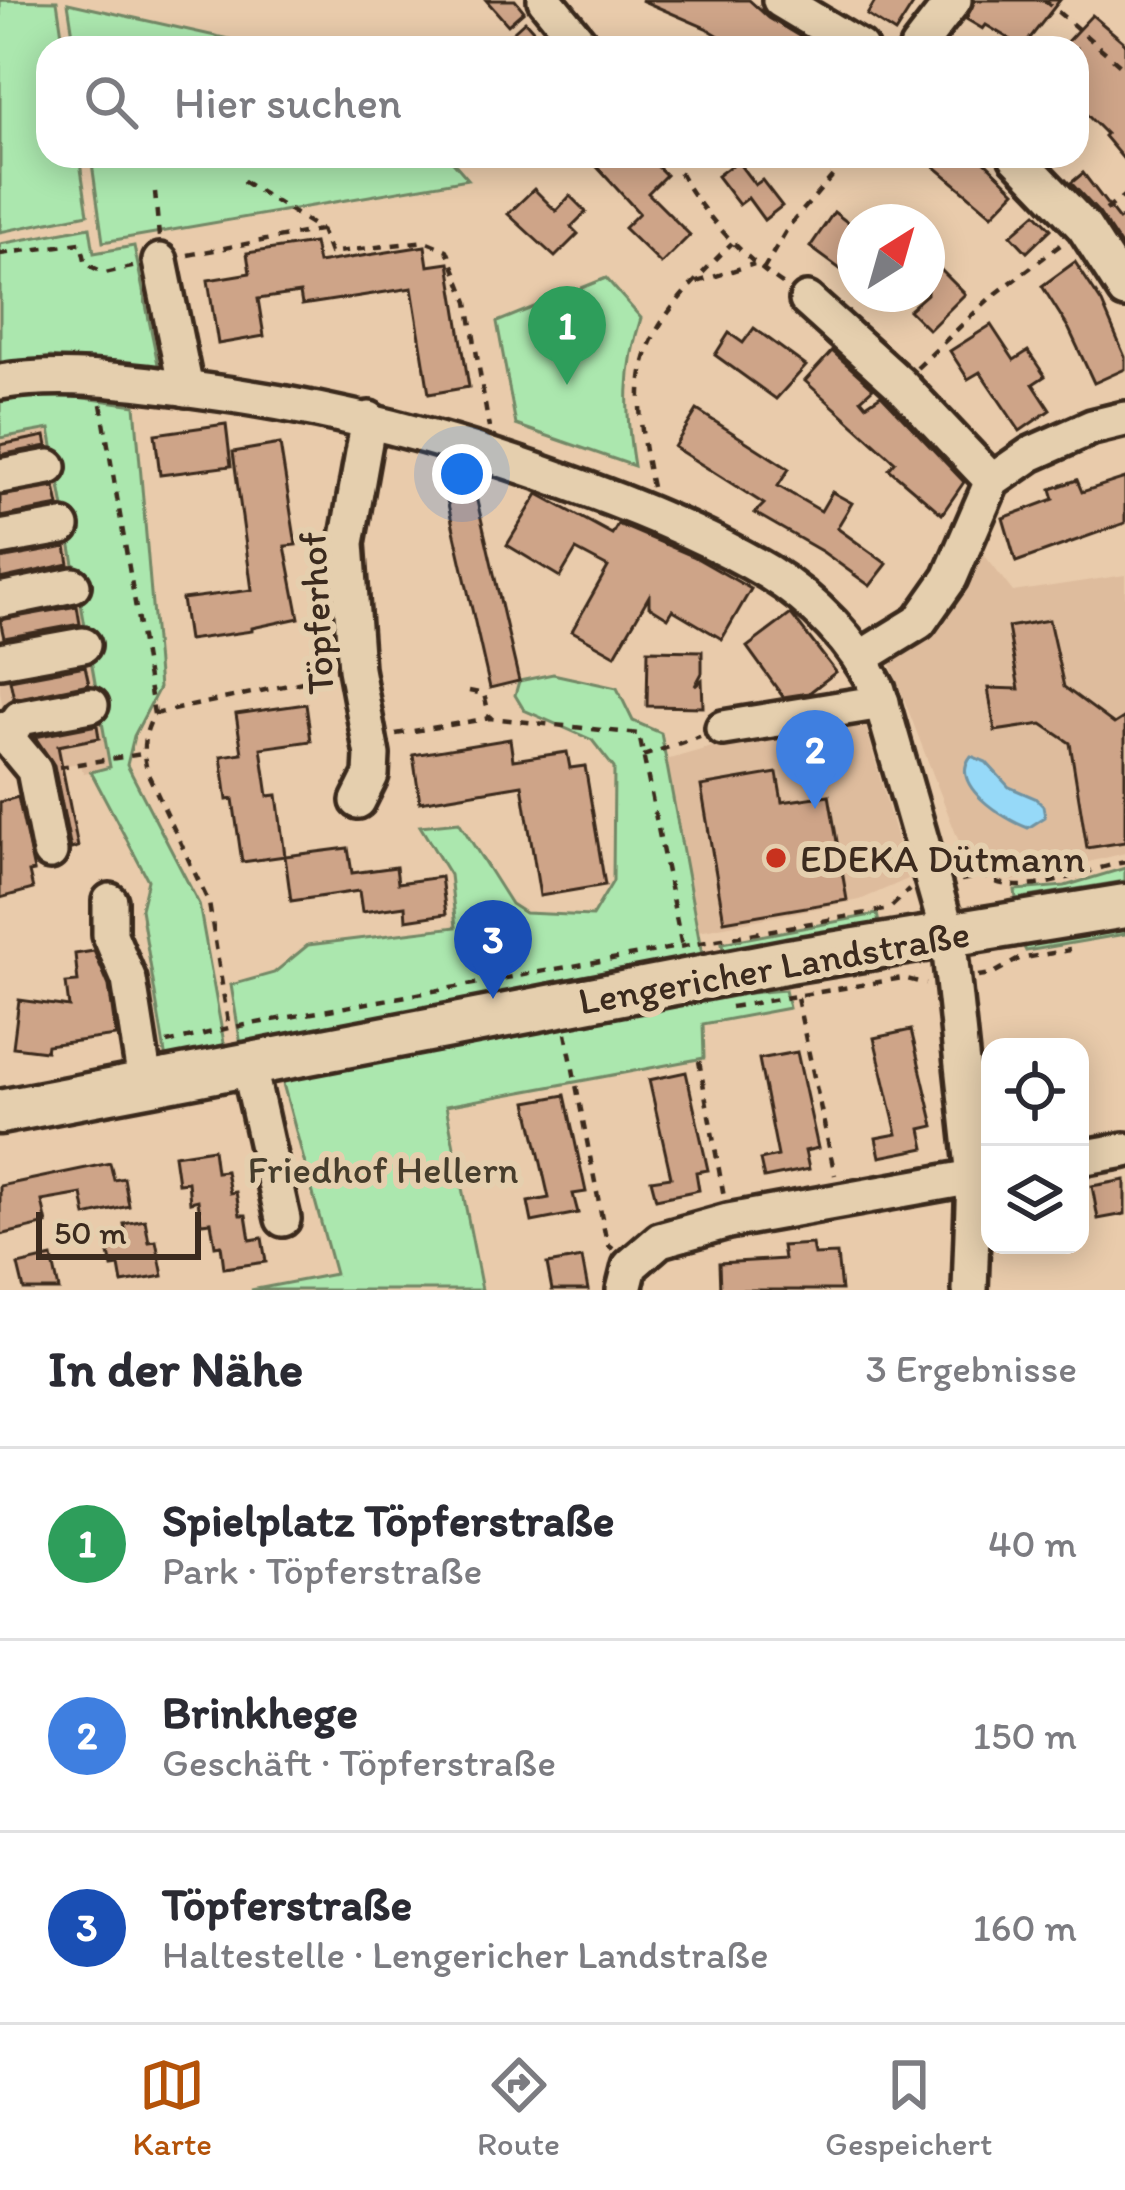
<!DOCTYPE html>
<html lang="de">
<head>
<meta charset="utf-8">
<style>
  :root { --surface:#fff; --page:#f2f2f3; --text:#2b2b33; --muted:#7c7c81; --line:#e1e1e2; --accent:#b45309 }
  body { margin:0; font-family:Itim,sans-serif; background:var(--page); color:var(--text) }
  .controls { position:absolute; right:36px; bottom:36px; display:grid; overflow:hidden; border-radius:24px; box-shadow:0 6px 30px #0003 }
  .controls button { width:108px; height:108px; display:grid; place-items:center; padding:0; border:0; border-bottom:3px solid var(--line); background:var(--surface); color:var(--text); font:60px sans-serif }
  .compass { position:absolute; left:837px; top:204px; width:108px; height:108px; border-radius:50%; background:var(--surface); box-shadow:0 6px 30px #0003; rotate:37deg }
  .scale { position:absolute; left:36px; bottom:30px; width:165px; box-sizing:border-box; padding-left:12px; border:6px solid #3b2a1e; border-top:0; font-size:33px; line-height:42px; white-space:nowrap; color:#3b2a1e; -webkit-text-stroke:9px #e5cfae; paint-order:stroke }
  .you { position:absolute; left:462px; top:474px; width:42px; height:42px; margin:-30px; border:9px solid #fff; border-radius:50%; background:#1a73e8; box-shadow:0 0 0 18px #1a73e833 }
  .badge { display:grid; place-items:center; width:78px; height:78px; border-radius:50%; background:var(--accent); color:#fff; font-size:39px; font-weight:700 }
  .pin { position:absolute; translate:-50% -99px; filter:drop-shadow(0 3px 6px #0008) }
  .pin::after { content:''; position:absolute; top:63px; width:42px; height:36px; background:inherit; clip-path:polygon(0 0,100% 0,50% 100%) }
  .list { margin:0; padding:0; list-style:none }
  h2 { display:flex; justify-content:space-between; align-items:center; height:156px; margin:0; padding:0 48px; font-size:51px }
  h2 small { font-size:39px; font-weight:400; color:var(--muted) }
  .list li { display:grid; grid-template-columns:78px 1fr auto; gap:36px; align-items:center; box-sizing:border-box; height:192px; padding:0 48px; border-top:3px solid var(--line) }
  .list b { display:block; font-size:45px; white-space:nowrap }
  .list p { margin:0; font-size:39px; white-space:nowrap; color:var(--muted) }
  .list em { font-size:39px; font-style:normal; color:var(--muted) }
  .icon { flex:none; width:66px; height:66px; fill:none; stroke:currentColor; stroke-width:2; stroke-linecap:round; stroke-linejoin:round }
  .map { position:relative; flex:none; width:1125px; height:1290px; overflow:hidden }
  .search { position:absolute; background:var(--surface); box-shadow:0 6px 30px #0003; left:36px; right:36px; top:36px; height:132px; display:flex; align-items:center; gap:30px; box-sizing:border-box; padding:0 42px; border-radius:36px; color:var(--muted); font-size:45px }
  .sheet { height:732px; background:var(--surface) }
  nav { display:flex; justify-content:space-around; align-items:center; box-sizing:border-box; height:168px; border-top:3px solid var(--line); background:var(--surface); font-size:33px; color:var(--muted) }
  nav a { display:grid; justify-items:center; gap:6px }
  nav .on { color:var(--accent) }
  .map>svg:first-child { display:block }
</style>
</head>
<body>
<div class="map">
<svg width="1125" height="1290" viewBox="0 0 1125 1290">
  <rect width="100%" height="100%" fill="#e9cbab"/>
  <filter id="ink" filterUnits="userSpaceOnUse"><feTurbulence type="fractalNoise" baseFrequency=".00833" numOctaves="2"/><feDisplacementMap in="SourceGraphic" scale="24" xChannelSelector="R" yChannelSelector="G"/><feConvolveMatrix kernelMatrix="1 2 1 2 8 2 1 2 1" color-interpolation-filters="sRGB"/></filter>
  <g filter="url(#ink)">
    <g fill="#debc9d">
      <polygon points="50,428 110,768 84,773 78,763 40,770 32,731 3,710 0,691 0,438"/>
      <polygon points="979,548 1013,592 1125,575 1125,853 1012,881 961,847 890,663 932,634 962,588"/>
      <polygon points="863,717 908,879 860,900 698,931 666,760 733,741"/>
    </g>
    <g fill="#abe7ae" stroke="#738866" stroke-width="3">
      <polygon points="0,0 57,1 64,48 48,48 48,156 79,156 88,214 0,232"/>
      <polygon points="68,3 269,48 75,48"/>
      <polygon points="91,156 448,156 468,179 103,242"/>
      <polygon points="90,227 94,253 134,246 160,374 51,357 0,366 0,244"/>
      <path d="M606 278 641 318C624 370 625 412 634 466L516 425 497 322Z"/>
      <polygon points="48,393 135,405 159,688 134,736 127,765 199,904 226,1054 167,1066 141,909 148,880 91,772 110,767 50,429 0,438 0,402"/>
      <polygon points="553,674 617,688 633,721 661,733 703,960 242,1051 231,985 274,973 308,945 456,927 450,875 420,826 459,822 511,904 525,913 592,916 613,881 614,768 592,740 524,710 515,695 519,681"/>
      <polygon points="1125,868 1125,881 1016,899 1015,890 1065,886"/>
      <polygon points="877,914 879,923 724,954 722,943"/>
      <polygon points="1125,925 1125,934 1026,951 1024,947"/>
      <polygon points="785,990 789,1008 703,1024 704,1058 446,1106 482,1290 251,1290 335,1274 282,1080 293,1067 644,1002"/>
    </g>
    <path fill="#96d9f8" stroke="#7293a1" stroke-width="3" d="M971 756 986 762 1009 787 1035 798 1043 806 1045 817 1028 828C1004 819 948 785 971 756Z"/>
    <g fill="#cea488" stroke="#3b2a1e" stroke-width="3">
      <polygon points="486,0 515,0 524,11 508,25"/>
      <polygon points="641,0 749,0 769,18 819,48 739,48 706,28"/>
      <polygon points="876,0 916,0 895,33 867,15"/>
      <polygon points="975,0 1060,0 1023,47 986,25 983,29 966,19"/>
      <polygon points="1092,15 1125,43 1125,161 1104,136 1106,134 1077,105 1077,48 1061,48"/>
      <polygon points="525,21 549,48 495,48"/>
      <polygon points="587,156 647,156 666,175 648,193 690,235 661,264 624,228 639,213"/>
      <polygon points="922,156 979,156 1015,191 992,215"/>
      <polygon points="737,161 755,185 762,180 782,206 764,220 748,198 739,205 717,176"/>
      <polygon points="1083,173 1119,220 1125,216 1125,252 1099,213 1071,183"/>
      <polygon points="534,189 556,211 570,196 586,212 571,227 578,234 555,257 508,214"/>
      <polygon points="834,212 855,228 855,248 840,269 810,247"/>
      <polygon points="1036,213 1051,229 1027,252 1011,235"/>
      <polygon points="314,243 318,263 425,246 428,266 449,263 469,387 429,394 412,288 302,305 300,293 258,299 264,336 218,344 208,280 250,273 247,253"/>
      <polygon points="927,256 965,294 929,330 909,310 927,294"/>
      <polygon points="1075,262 1102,303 1125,357 1125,369 1094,383 1069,329 1042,286"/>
      <polygon points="991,325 1014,360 1028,351 1045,376 1033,384 1050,410 1020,431 980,372 968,379 950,351"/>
      <polygon points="754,328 806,366 776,399 715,355 729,333 743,343"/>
      <polygon points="832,351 873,388 861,399 866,405 881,395 964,482 942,514 889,469 895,462 805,381"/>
      <polygon points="697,410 789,469 778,486 821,511 832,492 852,503 837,528 887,564 870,586 823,552 755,513 764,504 674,447"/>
      <polygon points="226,424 231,466 160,475 155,434"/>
      <polygon points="45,436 47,446 0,455 0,445"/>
      <polygon points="280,444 296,545 285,546 299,618 252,628 252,631 188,640 182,599 252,590 233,452"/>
      <polygon points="452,466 470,471 519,681 490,688 440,469"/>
      <polygon points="1125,478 1125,523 1016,562 1003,518 1054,499 1051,489 1077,480 1082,492"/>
      <polygon points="55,487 59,506 0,517 0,496"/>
      <polygon points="538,494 612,534 618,524 693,556 751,589 722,639 673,610 668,618 649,606 649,596 615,655 572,631 608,567 576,550 560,577 507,545"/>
      <polygon points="66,547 69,564 0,579 0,559"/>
      <polygon points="77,606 80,624 4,638 0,620"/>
      <polygon points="791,614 836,672 809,693 783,697 747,647"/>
      <polygon points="1049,620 1064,687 1114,724 1125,717 1125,842 1087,848 1070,743 1042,724 995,731 988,688 1019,689 1008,627"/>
      <polygon points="648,650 702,651 702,673 695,686 702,680 703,707 647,706"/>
      <polygon points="85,666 89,684 14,699 10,680"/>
      <polygon points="306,704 311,741 261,748 268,796 277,795 285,856 242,862 233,799 227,800 221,756 242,753 236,714"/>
      <polygon points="97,725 99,738 58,746 78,847 71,849 54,765 35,737"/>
      <polygon points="510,739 513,760 567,752 570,768 585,766 605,885 540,896 522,785 420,802 413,755"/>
      <polygon points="777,773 782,802 829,795 847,900 724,921 701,786"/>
      <polygon points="18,797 34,871 29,872 33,889 0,898 0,802"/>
      <polygon points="348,848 352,873 396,867 398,883 441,877 446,914 406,920 405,906 362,912 359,891 291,901 285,856"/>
      <polygon points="94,951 109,986 116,1036 47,1045 46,1051 13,1047 19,1000 69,1007 66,983 78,982 75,954"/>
      <polygon points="911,1030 934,1126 921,1129 925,1148 880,1157 876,1138 897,1134 874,1038"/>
      <polygon points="797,1052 818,1148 805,1151 809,1169 764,1178 760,1160 778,1156 759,1059"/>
      <polygon points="686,1072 708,1170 696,1172 699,1190 656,1199 651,1180 671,1177 649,1080"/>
      <polygon points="565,1095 586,1192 573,1194 578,1213 532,1222 528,1202 549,1198 527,1102"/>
      <polygon points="213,1149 216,1172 226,1171 230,1193 236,1192 240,1215 246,1215 250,1240 262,1238 266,1262 224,1268 221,1245 215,1246 211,1222 201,1223 198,1200 190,1202 188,1182 178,1183 174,1155"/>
      <polygon points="110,1163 114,1180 124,1178 129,1206 86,1216 82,1194 42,1201 47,1224 0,1235 0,1186"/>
      <polygon points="1125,1180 1125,1214 1098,1219 1092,1186"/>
      <polygon points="145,1220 149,1242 156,1241 163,1276 122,1283 119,1266 112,1267 107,1245 128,1240 124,1224"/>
      <polygon points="812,1244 814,1255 837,1254 841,1290 720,1290 719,1263 784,1259 782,1246"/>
      <polygon points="52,1257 59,1290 24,1290 18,1265"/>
      <polygon points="582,1258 588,1290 552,1290 547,1264"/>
    </g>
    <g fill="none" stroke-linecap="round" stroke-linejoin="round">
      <defs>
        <g id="minor">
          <polyline points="545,0 584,48"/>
          <polyline points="780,0 860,48"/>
          <polyline points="917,48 954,0"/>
          <polyline points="1016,156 1084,227 1125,291"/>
          <polyline points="160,261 186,389"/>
          <polyline points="807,300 900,384 992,481"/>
          <path d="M0 382C65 372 125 381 190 389 330 407 454 439 586 489 649 512 711 538 768 572 815 601 854 642 878 690L948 934 974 1177 970 1290"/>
          <polyline points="0,476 49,467"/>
          <polyline points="0,538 62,527"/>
          <polyline points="0,600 73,585"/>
          <polyline points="862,657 919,622 950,578 992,481 1031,454 1092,427 1125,419"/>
          <polyline points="0,660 83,645"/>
          <polyline points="723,728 882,702"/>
          <polyline points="0,729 34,770 50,852"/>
          <polyline points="6,738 20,718 91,705"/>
          <polyline points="358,801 371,775 372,755 356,669 347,543 369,419"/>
          <polyline points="110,901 110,935 129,980 145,1082"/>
          <polyline points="248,1062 283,1219"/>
          <polyline points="1080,1158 1125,1150"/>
          <polyline points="624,1290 630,1266 660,1240 728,1221 990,1174"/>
        </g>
        <polyline id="major" points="0,1112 789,961 1125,906"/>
      </defs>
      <use href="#minor" stroke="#3b2a1e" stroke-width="42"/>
      <use href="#major" stroke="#3b2a1e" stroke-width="51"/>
      <g stroke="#3b2a1e" stroke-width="4.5" stroke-dasharray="9 9" stroke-linecap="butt">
        <polyline points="1044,0 1125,69"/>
        <path d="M672 156C690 202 745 261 787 287"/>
        <polyline points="243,181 321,230 330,253 425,241 447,250 468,302 489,428"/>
        <polyline points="155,192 159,237"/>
        <polyline points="1106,210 1125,195"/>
        <polyline points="0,254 81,243 86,264 105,273 136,266"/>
        <polyline points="188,255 319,230"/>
        <polyline points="763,270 789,226 850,156"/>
        <polyline points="697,282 754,264"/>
        <polyline points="917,368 989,299 1063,243"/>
        <path d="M101 404 154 714C143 737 141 749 148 774L209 903 229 1029"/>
        <path d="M652 487C624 357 642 333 732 243"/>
        <polyline points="469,691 484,694 490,718"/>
        <polyline points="154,714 330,676"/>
        <polyline points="396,734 490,718 639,734 682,947"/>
        <polyline points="643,756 700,736"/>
        <polyline points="59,767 142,754"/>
        <path d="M961 880 983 876C1026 902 1080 870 1125 862"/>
        <polyline points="978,976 992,974 1019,959 1070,950"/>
        <polyline points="797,998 835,1175"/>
        <polyline points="731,1007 903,978 926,984"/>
        <polyline points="566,1033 607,1244 613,1249"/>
        <polyline points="167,1043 229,1028 889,909 909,890"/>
        <polyline points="699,1061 724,1197"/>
      </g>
      <use href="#minor" stroke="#e5cfae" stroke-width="33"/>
      <use href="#major" stroke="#e5cfae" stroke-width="42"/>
    </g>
  </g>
  <circle fill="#c8321e" stroke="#e5cfae" stroke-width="4.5" cx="776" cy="858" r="12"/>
  <g text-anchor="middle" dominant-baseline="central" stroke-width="12" stroke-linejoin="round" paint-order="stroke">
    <g font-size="39" fill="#3b2a1e" stroke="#e5cfae">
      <text transform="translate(316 613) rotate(-93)">Töpferhof</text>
      <text transform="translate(774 967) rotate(-10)">Lengericher Landstraße</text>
    </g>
    <g font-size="39" fill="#3b2a1e" stroke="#e5cfae" text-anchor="start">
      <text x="800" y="858">EDEKA Dütmann</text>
    </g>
    <g font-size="39" fill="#463d2c" stroke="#e5cfae">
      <text x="383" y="1169">Friedhof Hellern</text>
    </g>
  </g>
</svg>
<div class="controls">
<button><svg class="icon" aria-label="locate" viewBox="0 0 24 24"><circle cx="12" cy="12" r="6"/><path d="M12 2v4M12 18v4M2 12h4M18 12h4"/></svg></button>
<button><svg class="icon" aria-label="layers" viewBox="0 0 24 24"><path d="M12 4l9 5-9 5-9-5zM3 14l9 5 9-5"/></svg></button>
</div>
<svg class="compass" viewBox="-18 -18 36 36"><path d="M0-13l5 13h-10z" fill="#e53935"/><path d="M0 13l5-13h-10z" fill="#7c7c81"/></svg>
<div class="scale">50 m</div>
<div class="you"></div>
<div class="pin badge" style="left:567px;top:385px;background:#2e9e5b">1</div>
<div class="pin badge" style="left:815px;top:809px;background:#3f7fe0">2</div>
<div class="pin badge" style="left:493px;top:999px;background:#1a4fb4">3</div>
<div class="search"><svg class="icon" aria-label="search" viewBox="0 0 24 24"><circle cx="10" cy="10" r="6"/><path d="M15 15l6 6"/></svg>Hier suchen</div>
</div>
<section class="sheet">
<h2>In der Nähe<small>3 Ergebnisse</small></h2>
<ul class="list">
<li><span class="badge" style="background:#2e9e5b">1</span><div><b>Spielplatz Töpferstraße</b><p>Park · Töpferstraße</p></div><em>40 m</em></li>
<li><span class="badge" style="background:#3f7fe0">2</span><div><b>Brinkhege</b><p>Geschäft · Töpferstraße</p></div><em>150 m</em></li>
<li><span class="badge" style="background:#1a4fb4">3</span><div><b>Töpferstraße</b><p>Haltestelle · Lengericher Landstraße</p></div><em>160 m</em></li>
</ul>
</section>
<nav>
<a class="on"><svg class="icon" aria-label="map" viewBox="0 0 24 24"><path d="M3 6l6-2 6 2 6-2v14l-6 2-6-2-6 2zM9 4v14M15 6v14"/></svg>Karte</a>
<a><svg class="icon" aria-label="directions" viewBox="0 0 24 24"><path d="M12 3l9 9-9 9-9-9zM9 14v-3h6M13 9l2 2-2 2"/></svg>Route</a>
<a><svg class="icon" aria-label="saved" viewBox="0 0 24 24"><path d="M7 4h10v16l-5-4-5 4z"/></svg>Gespeichert</a>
</nav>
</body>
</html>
